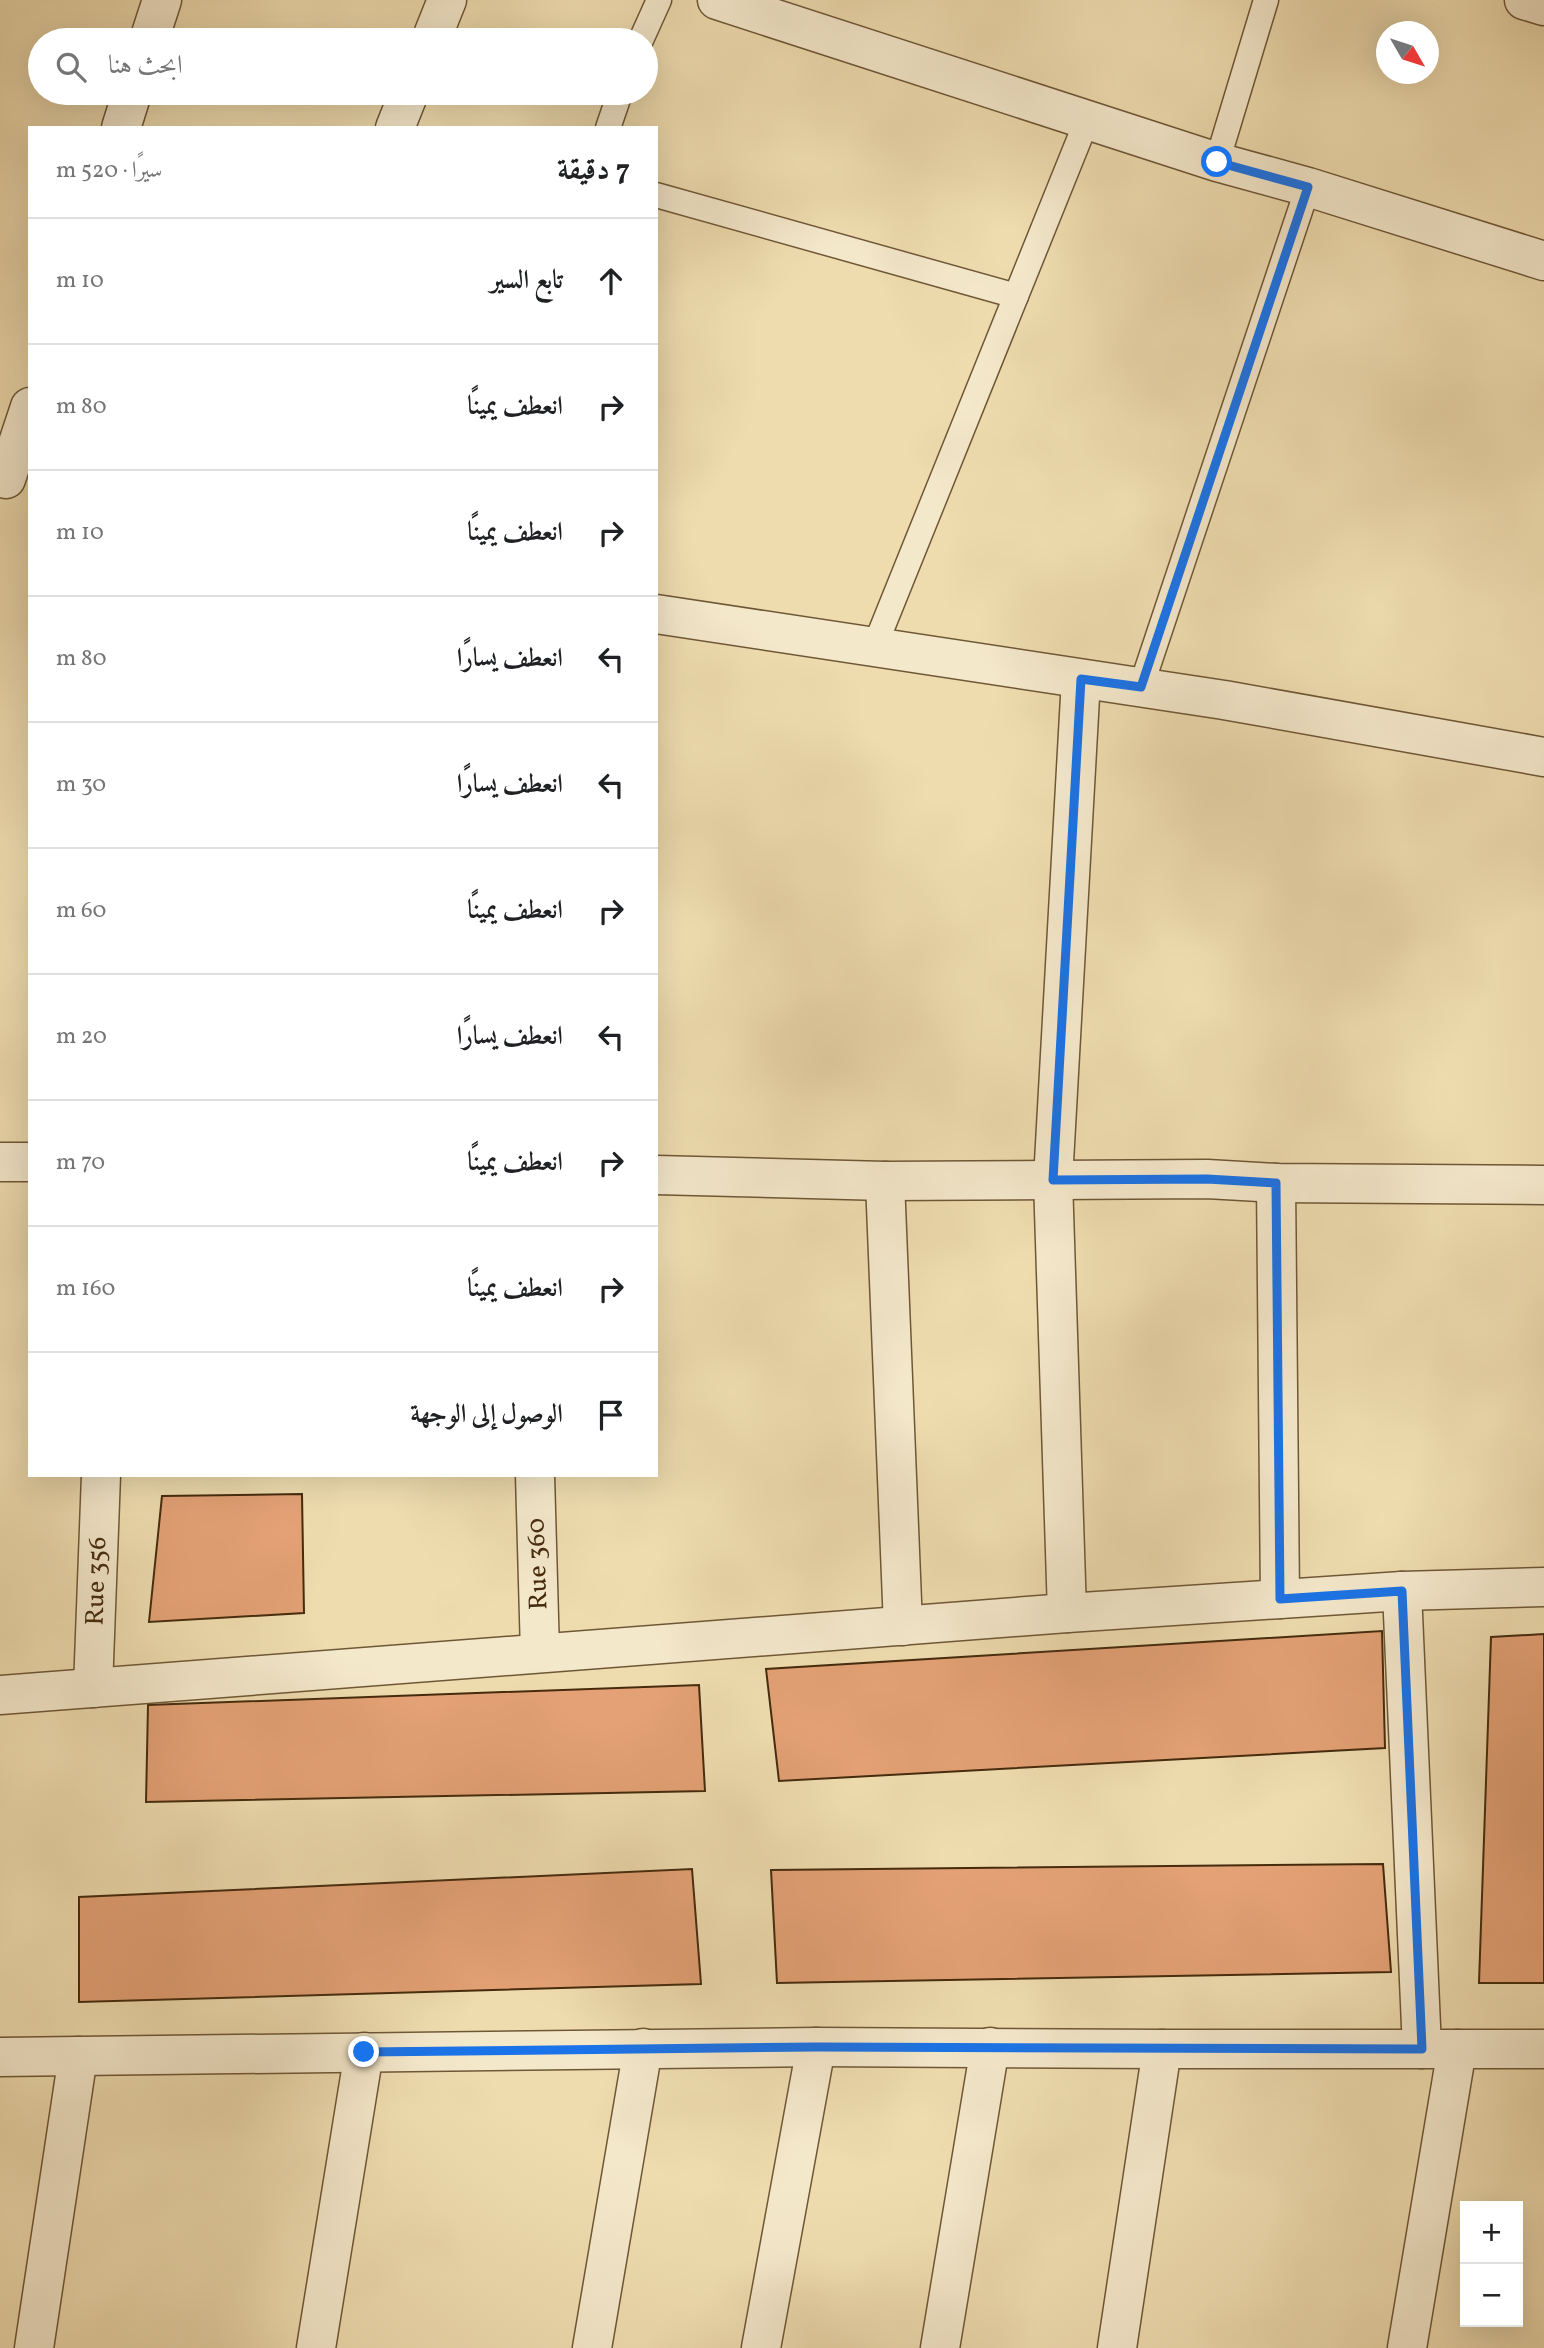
<!DOCTYPE html>
<html lang="ar">
<head>
<meta charset="utf-8">
<style>
  :root { --surface:#fff; --page:#f2f2f2; --text:#202124; --muted:#757577; --line:#e0e0e0 }
  body { margin:0; font-family:Vollkorn,Amiri,serif; background:var(--page); color:var(--text); direction:rtl }
  .controls { position:absolute; right:21px; bottom:21px; display:grid; overflow:hidden; border-radius:0px; box-shadow:0 7px 28px #0002 }
  .controls button { width:63px; height:63px; display:grid; place-items:center; padding:0; border:0; border-bottom:2px solid var(--line); background:var(--surface); color:var(--text); font:35px sans-serif }
  .compass { position:absolute; left:1376px; top:21px; width:63px; height:63px; border-radius:50%; background:var(--surface); box-shadow:0 7px 28px #0002; rotate:129deg }
  .stop { position:absolute; width:21px; height:21px; margin:-16px; border:5px solid #1a73e8; border-radius:50%; background:#fff }
  .stop.end { background:#1a73e8; border-color:#fff; box-shadow:0 2px 7px #0008 }
  .list { margin:0; padding:0; list-style:none }
  h2 { display:flex; justify-content:space-between; align-items:center; height:91px; margin:0; padding:0 28px; font-size:30px }
  h2 small { font-size:23px; font-weight:400; color:var(--muted) }
  .list li { display:grid; grid-template-columns:46px 1fr auto; gap:21px; align-items:center; box-sizing:border-box; height:126px; padding:0 28px; border-top:2px solid var(--line) }
  .list b { display:block; font-size:26px; white-space:nowrap }
  .list em { font-size:23px; font-style:normal; color:var(--muted) }
  .icon { flex:none; width:38px; height:38px; fill:none; stroke:currentColor; stroke-width:2; stroke-linecap:round; stroke-linejoin:round }
  .map { position:relative; flex:none; width:1544px; height:2348px; overflow:hidden; direction:ltr }
  .search { position:absolute; background:var(--surface); box-shadow:0 7px 28px #0002; left:28px; top:28px; width:630px; height:77px; display:flex; align-items:center; gap:18px; box-sizing:border-box; padding:0 24px; border-radius:38px; color:var(--muted); font-size:26px }
  .panel { position:absolute; background:var(--surface); box-shadow:0 7px 28px #0002; left:28px; top:126px; width:630px; height:1351px; border-radius:0px; direction:rtl }
  .map>svg:first-child { display:block }
</style>
</head>
<body>
<div class="map">
<svg width="1544" height="2348" viewBox="0 0 1544 2348">
  <rect width="100%" height="100%" fill="#eedcaf"/>
  <filter id="stains"><feTurbulence type="fractalNoise" baseFrequency=".00286" numOctaves="4"/><feColorMatrix values="0 0 0 0 .2 0 0 0 0 .09 0 0 0 0 .02 0 0 0 .5 -.17"/></filter>
  <radialGradient id="worn" r=".72"><stop offset=".6" stop-color="#630" stop-opacity="0"/><stop offset="1" stop-color="#630" stop-opacity=".3"/></radialGradient>
  <g fill="#e3a175" stroke="#452b0d" stroke-width="2">
    <polygon points="302,1494 304,1613 149,1622 162,1496"/>
    <polygon points="1382,1631 1385,1748 779,1781 766,1669"/>
    <polygon points="1544,1634 1544,1983 1479,1983 1491,1637"/>
    <polygon points="699,1685 705,1791 146,1802 148,1705"/>
    <polygon points="1383,1864 1391,1972 777,1983 771,1870"/>
    <polygon points="692,1869 701,1984 79,2002 79,1897"/>
  </g>
  <g fill="none" stroke-linecap="round" stroke-linejoin="round">
    <defs>
      <g id="lane">
        <polyline points="641,40 659,0"/>
        <polyline points="608,128 620,93"/>
        <polyline points="1217,162 1266,0"/>
        <polyline points="656,195 1016,296"/>
        <polyline points="874,648 1087,120"/>
        <polyline points="1141,687 1308,187"/>
      </g>
      <g id="street">
        <polyline points="717,0 1217,162 1308,187 1544,261"/>
        <polyline points="1524,0 1544,6"/>
        <polyline points="149,40 162,0"/>
        <polyline points="431,40 447,0"/>
        <polyline points="121,128 132,93"/>
        <polyline points="395,128 409,93"/>
        <polyline points="6,479 30,407"/>
        <polyline points="656,614 1224,700 1544,757"/>
        <polyline points="0,1162 30,1162"/>
        <polyline points="656,1175 885,1181 1207,1179 1276,1183 1544,1185"/>
        <polyline points="885,1181 903,1626"/>
        <polyline points="1276,1183 1280,1599"/>
        <polyline points="535,1475 540,1653"/>
        <polyline points="1402,1591 1422,2049"/>
        <polyline points="1067,1613 1053,1180 1081,679"/>
        <polyline points="93,1688 101,1475"/>
        <polyline points="0,1695 1067,1613 1402,1591 1544,1587"/>
        <polyline points="0,2057 816,2047 1162,2049 1544,2049"/>
        <polyline points="34,2348 78,2056"/>
        <polyline points="316,2348 364,2052"/>
        <polyline points="592,2348 643,2048"/>
        <polyline points="761,2348 816,2047"/>
        <polyline points="940,2348 990,2047"/>
        <polyline points="1117,2348 1162,2049"/>
        <polyline points="1407,2348 1457,2049"/>
      </g>
    </defs>
    <use href="#lane" stroke="#6f5736" stroke-width="27"/>
    <use href="#street" stroke="#6f5736" stroke-width="41"/>
    <use href="#lane" stroke="#f4e8cb" stroke-width="24"/>
    <use href="#street" stroke="#f4e8cb" stroke-width="38"/>
  </g>
  <g fill="none" stroke-linecap="round" stroke-linejoin="round">
    <polyline stroke="#1a73e8" stroke-width="9" points="364,2052 816,2047 1422,2049 1402,1591 1280,1599 1276,1183 1207,1179 1053,1180 1081,679 1141,687 1308,187 1217,162"/>
  </g>
  <g text-anchor="middle" dominant-baseline="central" stroke-width="5" stroke-linejoin="round" paint-order="stroke">
    <g font-size="26" fill="#452b0d" stroke="#f4e8cb">
      <text transform="translate(538 1564) rotate(-92)">Rue 360</text>
      <text transform="translate(97 1581) rotate(-88)">Rue 356</text>
    </g>
  </g>
  <rect width="100%" height="100%" filter="url(#stains)"/>
  <rect width="100%" height="100%" fill="url(#worn)"/>
</svg>
<div class="controls">
<button>+</button>
<button>−</button>
</div>
<svg class="compass" viewBox="-18 -18 36 36"><path d="M0-13l5 13h-10z" fill="#e53935"/><path d="M0 13l5-13h-10z" fill="#757577"/></svg>
<div class="stop" style="left:1217px;top:162px"></div>
<div class="stop end" style="left:364px;top:2052px"></div>
<div class="search"><svg class="icon" aria-label="search" viewBox="0 0 24 24"><circle cx="10" cy="10" r="6"/><path d="M15 15l6 6"/></svg>ابحث هنا</div>
<section class="panel">
<h2>7 دقيقة<small>سيرًا · 520 m</small></h2>
<ul class="list">
<li><svg class="icon" aria-label="ahead" viewBox="0 0 24 24"><path d="M12 20V5M6 11l6-6 6 6"/></svg><div><b>تابع السير</b></div><em>10 m</em></li>
<li><svg class="icon" aria-label="right" viewBox="0 0 24 24"><path d="M7 20v-9h11M14 6l5 5-5 5"/></svg><div><b>انعطف يمينًا</b></div><em>80 m</em></li>
<li><svg class="icon" aria-label="right" viewBox="0 0 24 24"><path d="M7 20v-9h11M14 6l5 5-5 5"/></svg><div><b>انعطف يمينًا</b></div><em>10 m</em></li>
<li><svg class="icon" aria-label="left" viewBox="0 0 24 24"><path d="M17 20v-9H6M10 6l-5 5 5 5"/></svg><div><b>انعطف يسارًا</b></div><em>80 m</em></li>
<li><svg class="icon" aria-label="left" viewBox="0 0 24 24"><path d="M17 20v-9H6M10 6l-5 5 5 5"/></svg><div><b>انعطف يسارًا</b></div><em>30 m</em></li>
<li><svg class="icon" aria-label="right" viewBox="0 0 24 24"><path d="M7 20v-9h11M14 6l5 5-5 5"/></svg><div><b>انعطف يمينًا</b></div><em>60 m</em></li>
<li><svg class="icon" aria-label="left" viewBox="0 0 24 24"><path d="M17 20v-9H6M10 6l-5 5 5 5"/></svg><div><b>انعطف يسارًا</b></div><em>20 m</em></li>
<li><svg class="icon" aria-label="right" viewBox="0 0 24 24"><path d="M7 20v-9h11M14 6l5 5-5 5"/></svg><div><b>انعطف يمينًا</b></div><em>70 m</em></li>
<li><svg class="icon" aria-label="right" viewBox="0 0 24 24"><path d="M7 20v-9h11M14 6l5 5-5 5"/></svg><div><b>انعطف يمينًا</b></div><em>160 m</em></li>
<li><svg class="icon" aria-label="arrive" viewBox="0 0 24 24"><path d="M6 21V4h12l-3 4 3 4H6"/></svg><div><b>الوصول إلى الوجهة</b></div></li>
</ul>
</section>
</div>
</body>
</html>
